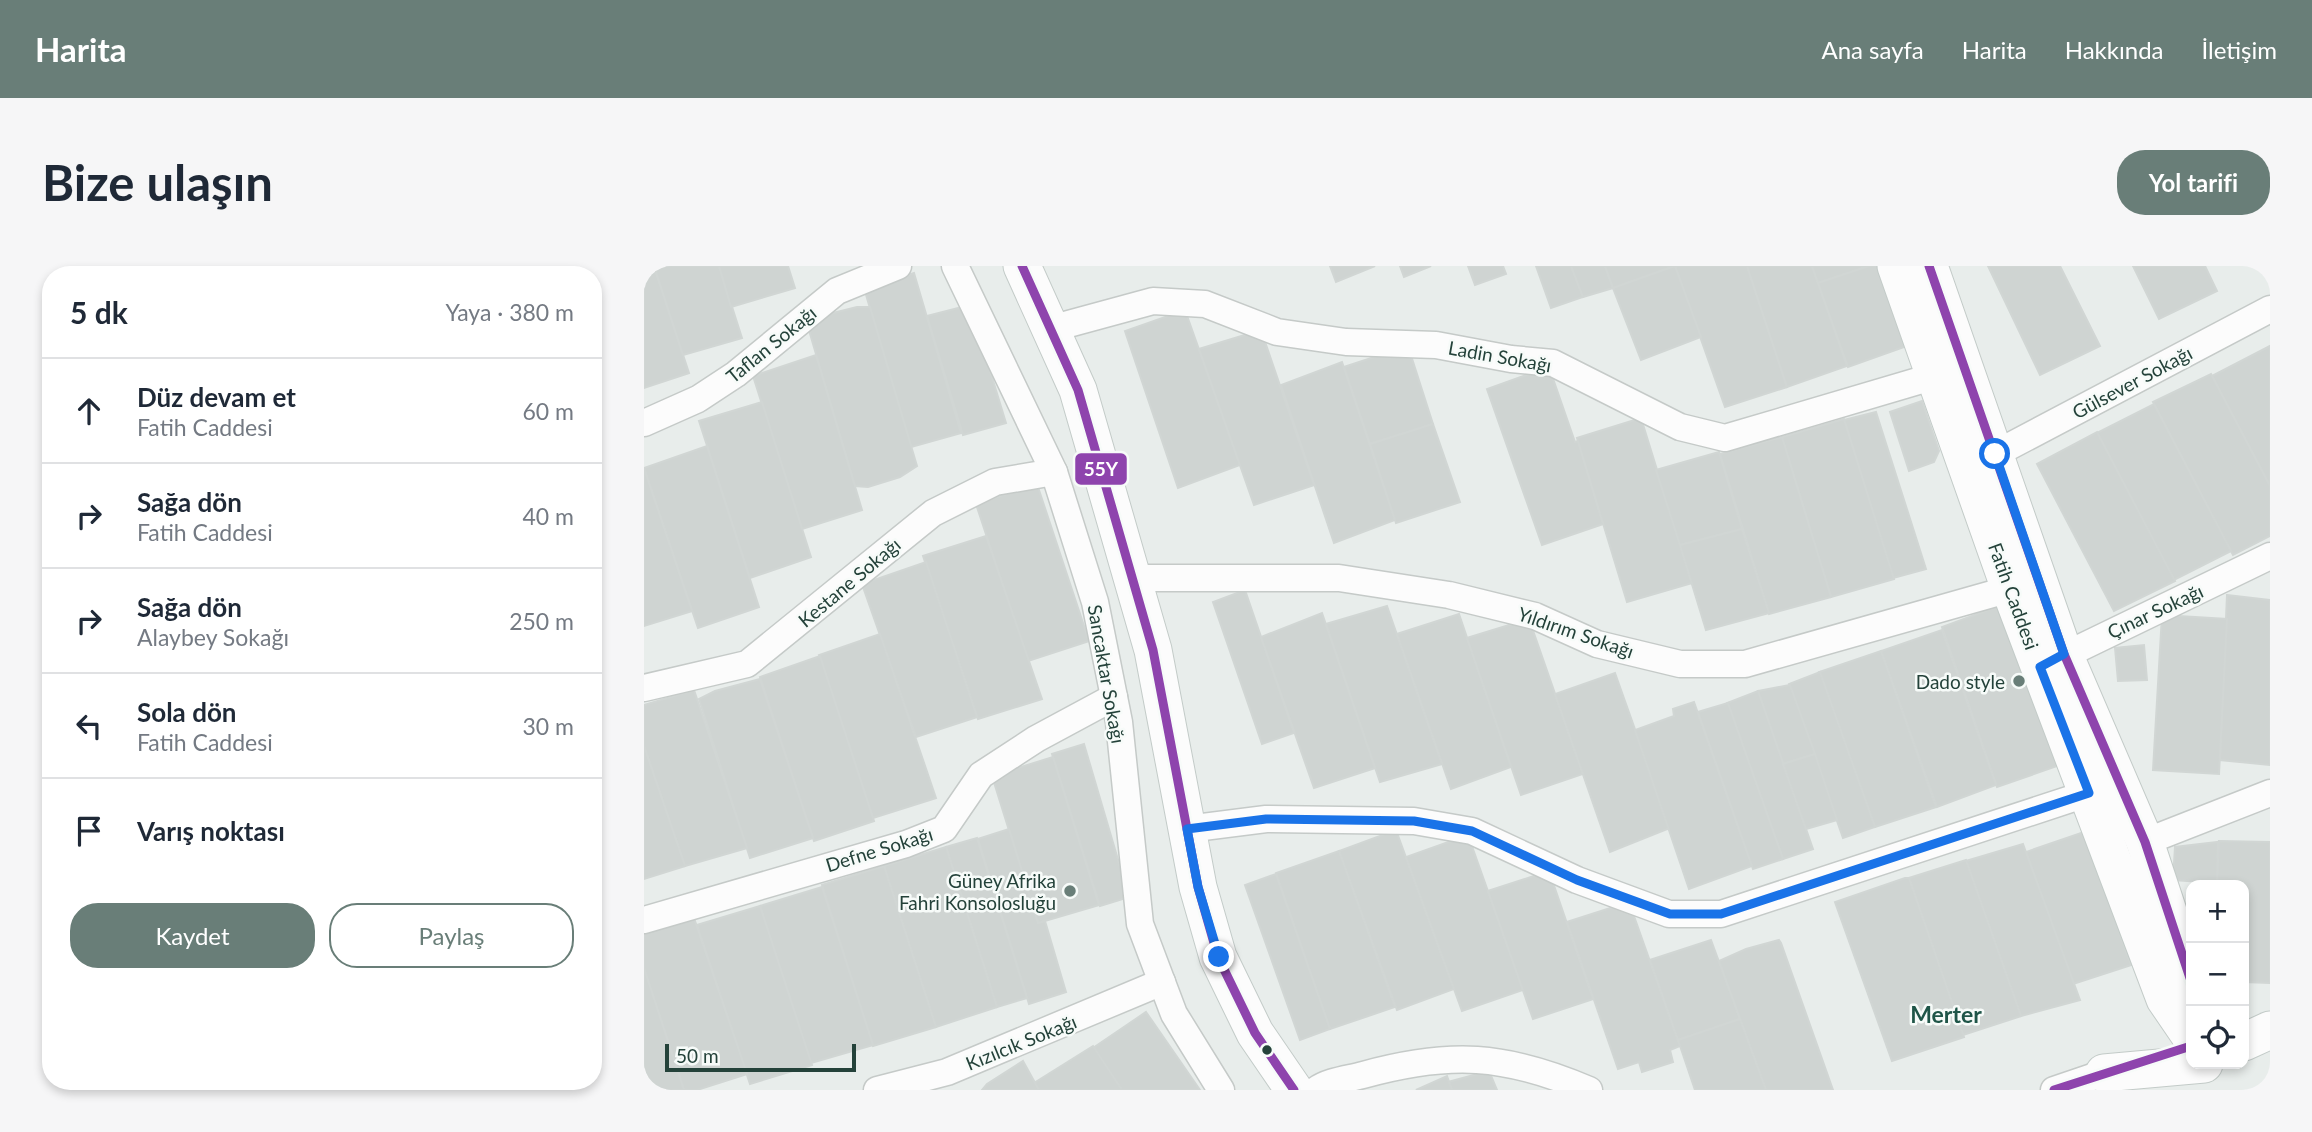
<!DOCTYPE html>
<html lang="tr">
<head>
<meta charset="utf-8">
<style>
  :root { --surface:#fff; --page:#f6f6f7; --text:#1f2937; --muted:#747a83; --line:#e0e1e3; --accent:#697e78 }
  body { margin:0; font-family:Lato,sans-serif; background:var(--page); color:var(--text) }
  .controls { position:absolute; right:21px; bottom:21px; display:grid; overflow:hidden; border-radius:14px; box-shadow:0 4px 10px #0003 }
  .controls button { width:63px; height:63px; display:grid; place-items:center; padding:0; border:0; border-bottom:2px solid var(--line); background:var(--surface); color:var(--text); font:35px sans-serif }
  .scale { position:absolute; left:21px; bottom:18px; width:191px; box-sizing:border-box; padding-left:7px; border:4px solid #24423a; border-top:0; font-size:19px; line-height:24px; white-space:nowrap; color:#24423a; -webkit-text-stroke:5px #f7fbf9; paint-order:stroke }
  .stop { position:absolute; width:21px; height:21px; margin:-16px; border:5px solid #1a73e8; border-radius:50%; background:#fff }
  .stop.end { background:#1a73e8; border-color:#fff; box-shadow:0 2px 7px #0008 }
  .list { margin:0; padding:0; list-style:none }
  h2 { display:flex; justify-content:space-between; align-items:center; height:91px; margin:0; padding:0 28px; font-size:30px }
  h2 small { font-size:23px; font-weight:400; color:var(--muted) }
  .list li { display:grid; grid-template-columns:46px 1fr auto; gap:21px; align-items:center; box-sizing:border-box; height:105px; padding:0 28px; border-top:2px solid var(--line) }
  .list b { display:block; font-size:26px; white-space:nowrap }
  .list p { margin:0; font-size:23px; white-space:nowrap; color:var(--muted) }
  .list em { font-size:23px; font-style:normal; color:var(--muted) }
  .actions { display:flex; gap:14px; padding:21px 28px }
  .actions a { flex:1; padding:16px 0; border:2px solid var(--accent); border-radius:28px; text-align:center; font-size:24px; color:var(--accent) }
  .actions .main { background:var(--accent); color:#fff }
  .icon { flex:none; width:38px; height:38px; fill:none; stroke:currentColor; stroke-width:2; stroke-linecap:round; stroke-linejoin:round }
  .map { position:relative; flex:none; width:1626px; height:824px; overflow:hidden; border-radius:28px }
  header { display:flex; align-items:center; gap:42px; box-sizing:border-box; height:98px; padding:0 35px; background:var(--accent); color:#fff }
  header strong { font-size:33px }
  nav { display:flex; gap:38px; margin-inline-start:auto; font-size:24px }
  .intro { display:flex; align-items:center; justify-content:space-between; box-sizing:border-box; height:168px; padding:0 42px }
  h1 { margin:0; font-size:49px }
  .button { padding:18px 32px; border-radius:28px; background:var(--accent); color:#fff; font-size:24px; font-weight:700 }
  main { display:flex; gap:42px; padding:0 42px }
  aside { flex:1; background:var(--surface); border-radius:28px; box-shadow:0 4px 10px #0003 }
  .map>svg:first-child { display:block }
</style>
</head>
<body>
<header>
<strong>Harita</strong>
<nav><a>Ana sayfa</a><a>Harita</a><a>Hakkında</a><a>İletişim</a></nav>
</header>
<div class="intro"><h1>Bize ulaşın</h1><a class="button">Yol tarifi</a></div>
<main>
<aside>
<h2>5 dk<small>Yaya · 380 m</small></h2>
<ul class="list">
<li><svg class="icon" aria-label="ahead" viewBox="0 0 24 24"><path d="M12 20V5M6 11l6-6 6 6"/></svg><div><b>Düz devam et</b><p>Fatih Caddesi</p></div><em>60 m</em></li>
<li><svg class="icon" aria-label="right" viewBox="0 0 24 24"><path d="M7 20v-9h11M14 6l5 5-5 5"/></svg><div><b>Sağa dön</b><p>Fatih Caddesi</p></div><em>40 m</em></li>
<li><svg class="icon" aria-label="right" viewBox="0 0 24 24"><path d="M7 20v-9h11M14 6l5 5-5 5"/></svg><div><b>Sağa dön</b><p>Alaybey Sokağı</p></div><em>250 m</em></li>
<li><svg class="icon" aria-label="left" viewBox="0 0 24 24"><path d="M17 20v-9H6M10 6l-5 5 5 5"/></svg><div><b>Sola dön</b><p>Fatih Caddesi</p></div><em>30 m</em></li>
<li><svg class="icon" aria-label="arrive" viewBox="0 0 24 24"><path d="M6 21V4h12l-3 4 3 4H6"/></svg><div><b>Varış noktası</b></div></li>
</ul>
<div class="actions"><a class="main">Kaydet</a><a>Paylaş</a></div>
</aside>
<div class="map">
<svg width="1626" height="824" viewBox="0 0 1626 824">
  <rect width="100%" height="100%" fill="#e8edeb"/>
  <g fill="#cfd4d2" stroke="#d1d6d4" stroke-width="2">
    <polygon points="0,0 10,0 45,107 0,122"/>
    <polygon points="10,0 75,0 98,72 39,89"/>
    <polygon points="75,0 144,0 151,22 87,41"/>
    <polygon points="686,0 731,0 692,16"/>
    <polygon points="756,0 787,0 760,11"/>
    <polygon points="824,0 859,0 862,8 831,19"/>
    <polygon points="892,0 927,0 939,31 907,42"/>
    <polygon points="927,0 961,0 969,22 939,31"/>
    <polygon points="961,0 1030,0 969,22"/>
    <polygon points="1031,0 1103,0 1143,121 1081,141"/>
    <polygon points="1031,0 1057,71 997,94 969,22"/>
    <polygon points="1103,0 1168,0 1203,100 1143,121"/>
    <polygon points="1168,0 1225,0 1174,17"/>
    <polygon points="1225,0 1237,0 1266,79 1204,101 1174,17"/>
    <polygon points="1344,0 1416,0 1456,80 1396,109"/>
    <polygon points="1489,0 1561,0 1573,25 1515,53"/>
    <polygon points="270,7 317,167 267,181 220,22"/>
    <polygon points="326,39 362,157 319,169 283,50"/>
    <polygon points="213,41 226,41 273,200 256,211 224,221 211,220 164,61 185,48"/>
    <polygon points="541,44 596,199 534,222 481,65"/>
    <polygon points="617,64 670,219 610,239 555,83"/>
    <polygon points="764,80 789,158 726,178 700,101"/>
    <polygon points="1626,80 1626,220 1568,110"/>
    <polygon points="172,89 218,244 158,263 109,110"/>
    <polygon points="698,96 751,254 690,277 637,119"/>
    <polygon points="905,101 931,176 934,175 959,258 898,279 843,123"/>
    <polygon points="1567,108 1626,220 1626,270 1589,289 1509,136"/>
    <polygon points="1278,135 1295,185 1290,196 1265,205 1246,146"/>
    <polygon points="118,136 167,291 106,312 55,155"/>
    <polygon points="1510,138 1587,285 1530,314 1453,167"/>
    <polygon points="1232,146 1282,303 1249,312 1200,154"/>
    <polygon points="997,152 1048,317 983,336 933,172"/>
    <polygon points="1200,153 1250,313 1187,331 1138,171"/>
    <polygon points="789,158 816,236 752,257 726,178"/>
    <polygon points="1453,166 1531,315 1470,345 1393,198"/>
    <polygon points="1138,171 1187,331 1125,348 1076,188"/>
    <polygon points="63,180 115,341 54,362 0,202"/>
    <polygon points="1075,186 1098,263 1036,279 1012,204"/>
    <polygon points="0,202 48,345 0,360"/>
    <polygon points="393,218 445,375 384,395 332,238"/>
    <polygon points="1098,263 1125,347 1062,364 1036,279"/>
    <polygon points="342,270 398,433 334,453 279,290"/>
    <polygon points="282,296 333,451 272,471 218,318"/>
    <polygon points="601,324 650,467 618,478 569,336"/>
    <polygon points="1583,329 1626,334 1626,499 1576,494"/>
    <polygon points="1363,337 1419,498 1353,521 1298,361"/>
    <polygon points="743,340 798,498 736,516 682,358"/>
    <polygon points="678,347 731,502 670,522 617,371"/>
    <polygon points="815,348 867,501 807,523 753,368"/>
    <polygon points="1518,349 1583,353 1575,508 1509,504"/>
    <polygon points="885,353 939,508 877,529 823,372"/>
    <polygon points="1298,364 1352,519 1293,541 1237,385"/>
    <polygon points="236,368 292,532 229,552 175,389"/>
    <polygon points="1500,379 1503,414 1474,415 1471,382"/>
    <polygon points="1237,385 1292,541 1231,561 1175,406"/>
    <polygon points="176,390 230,555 170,575 116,411"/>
    <polygon points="1176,406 1231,561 1199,572 1145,418"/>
    <polygon points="971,407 1026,562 966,586 911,428"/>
    <polygon points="116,413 169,572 106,592 55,433 71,425"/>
    <polygon points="1146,419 1171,488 1139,498 1114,425"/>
    <polygon points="50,424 103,582 41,600 0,480 0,439"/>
    <polygon points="1114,425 1169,583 1139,593 1083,437"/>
    <polygon points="1050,436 1108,600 1045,623 991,464 1030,450 1029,443"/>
    <polygon points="1084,437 1139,593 1109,603 1054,446"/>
    <polygon points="440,478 485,631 456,640 408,488"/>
    <polygon points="0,480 41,600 0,613"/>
    <polygon points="1171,488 1193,554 1162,563 1139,498"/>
    <polygon points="409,491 455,639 394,657 348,510"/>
    <polygon points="365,563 394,657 401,655 422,726 385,738 334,573"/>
    <polygon points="752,564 810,723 753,744 695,585"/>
    <polygon points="1440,566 1487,699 1429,718 1382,586"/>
    <polygon points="824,569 879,724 818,745 762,591"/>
    <polygon points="333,572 383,732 353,741 302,581"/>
    <polygon points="1575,575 1626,576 1626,717 1600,716 1600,619 1573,619"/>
    <polygon points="1574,576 1573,617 1529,614 1531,581"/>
    <polygon points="1379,578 1436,734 1377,750 1322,595"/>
    <polygon points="302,581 353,741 292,761 240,600"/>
    <polygon points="695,585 751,741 686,763 632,607"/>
    <polygon points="1322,594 1377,750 1319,769 1265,612"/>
    <polygon points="240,600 292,761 229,780 178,619"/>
    <polygon points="905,605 949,733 889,753 844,625"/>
    <polygon points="632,608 686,763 656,774 601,619"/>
    <polygon points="1261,612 1265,612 1320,771 1248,795 1191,636"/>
    <polygon points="178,621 229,779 167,797 116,640"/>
    <polygon points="985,636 1036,780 1026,784 1029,796 998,806 995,796 974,803 923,656"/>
    <polygon points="116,640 168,799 106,818 53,659"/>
    <polygon points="50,652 103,808 53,824 40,824 0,702 0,668"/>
    <polygon points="1067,674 1096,753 1034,774 1006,694"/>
    <polygon points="1135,674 1137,677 1189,824 1122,824 1075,695 1102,683"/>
    <polygon points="0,702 40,824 0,824"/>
    <polygon points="502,746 556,824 478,824 449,782"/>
    <polygon points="1096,753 1122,824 1051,824 1034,774"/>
    <polygon points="449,780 478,824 395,824 390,817"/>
    <polygon points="379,795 395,824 338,824 343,818"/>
    <polygon points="845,805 853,824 808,824 804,816"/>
    <polygon points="803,810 808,824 772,824"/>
  </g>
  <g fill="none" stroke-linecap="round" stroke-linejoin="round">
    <defs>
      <g id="street">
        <polyline points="311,0 410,206 451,336 475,456 496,658 530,748 577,824"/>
        <polyline points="406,63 509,35 561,38 633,66 702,76 792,79 867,93 909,97 1036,161 1081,172 1291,110"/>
        <polyline points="0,157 54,133 92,108 193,25 254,0"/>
        <polyline points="1351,188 1626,43"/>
        <polyline points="488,312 695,312 805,329 891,350 953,378 1036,398 1101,398 1366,323"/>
        <polyline points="1407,396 1626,290"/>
        <polyline points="0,422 103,398 289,247 351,216 410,206"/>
        <polyline points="543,563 622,553 770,555 828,565 933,614 1025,648 1077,648 1445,527"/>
        <polyline points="1501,576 1626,527"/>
        <polyline points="0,654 262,578 300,563 337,509 392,473 470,431"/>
        <polyline points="233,824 303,806 518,716"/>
        <path d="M672 824C684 815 704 813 719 809 806 785 861 788 945 824"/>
        <polyline points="1410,824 1460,807"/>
      </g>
      <g id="secondary">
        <polyline points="378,0 434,124 509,384 554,621 574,691 611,767 650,824"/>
        <polyline points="1252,0 1366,323 1521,733 1547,771"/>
        <polyline points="1285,0 1420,388 1501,576 1547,715"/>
        <polyline points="1600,776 1626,764"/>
        <polyline points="1460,807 1560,798"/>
      </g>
    </defs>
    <use href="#street" stroke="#c5cac8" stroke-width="29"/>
    <use href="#secondary" stroke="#c3cbc8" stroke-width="39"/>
    <use href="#street" stroke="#fcfcfc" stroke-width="26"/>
    <use href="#secondary" stroke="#fcfcfc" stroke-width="37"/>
    <defs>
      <g id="bus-1">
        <polyline points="378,0 434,124 509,384 554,621 574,691 611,767 650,824"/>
        <polyline points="1285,0 1420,388 1501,576 1547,715"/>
        <polyline points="1410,824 1547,780"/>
      </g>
    </defs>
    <use href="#bus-1" stroke="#f7fbf9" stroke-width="14"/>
    <use href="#bus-1" stroke="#8e44ad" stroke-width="9"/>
  </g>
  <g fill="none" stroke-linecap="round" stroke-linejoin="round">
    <polyline stroke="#1a73e8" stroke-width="9" points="575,691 554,621 543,563 622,553 770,555 828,565 933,614 1026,648 1077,648 1445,527 1396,401 1420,388 1351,188"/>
  </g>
  <g fill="#697e78" stroke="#f7fbf9" stroke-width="2.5">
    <circle cx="1375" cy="415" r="7"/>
    <circle cx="426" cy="625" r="7"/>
  </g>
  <circle fill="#24423a" stroke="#f7fbf9" stroke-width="2.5" cx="623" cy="784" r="6"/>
  <g text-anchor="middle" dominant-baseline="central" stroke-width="5" stroke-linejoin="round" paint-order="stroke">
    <g font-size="19" fill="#24423a" stroke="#f7fbf9">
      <text transform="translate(127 78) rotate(-39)">Taflan Sokağı</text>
      <text transform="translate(856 90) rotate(10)">Ladin Sokağı</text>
      <text transform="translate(1488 116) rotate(-28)">Gülsever Sokağı</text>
      <text transform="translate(205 316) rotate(-40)">Kestane Sokağı</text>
      <text transform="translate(1370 330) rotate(70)">Fatih Caddesi</text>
      <text transform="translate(1511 345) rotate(-25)">Çınar Sokağı</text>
      <text transform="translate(932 366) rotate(19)">Yıldırım Sokağı</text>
      <text transform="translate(463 408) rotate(80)">Sancaktar Sokağı</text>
      <text transform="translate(235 583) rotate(-17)">Defne Sokağı</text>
      <text transform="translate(377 776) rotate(-22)">Kızılcık Sokağı</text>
    </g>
    <g font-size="19" fill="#24423a" stroke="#f7fbf9" text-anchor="end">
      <text x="1361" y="415">Dado style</text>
      <text x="412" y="614">Güney Afrika<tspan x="412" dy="22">Fahri Konsolosluğu</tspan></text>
    </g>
    <g font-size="23" font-weight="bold" fill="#1f5548" stroke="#f7fbf9">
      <text x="1302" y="748">Merter</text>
    </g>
  </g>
  <rect stroke="#f7fbf9" stroke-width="2.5" x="430" y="186" width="54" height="34" rx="7" fill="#8e44ad"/>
  <g font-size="19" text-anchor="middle" font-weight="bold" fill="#fff">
    <text x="457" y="210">55Y</text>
  </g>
</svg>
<div class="controls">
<button>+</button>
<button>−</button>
<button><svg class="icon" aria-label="locate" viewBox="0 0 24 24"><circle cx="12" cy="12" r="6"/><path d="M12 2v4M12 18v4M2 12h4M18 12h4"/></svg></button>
</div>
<div class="scale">50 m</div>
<div class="stop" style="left:1351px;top:188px"></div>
<div class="stop end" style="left:575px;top:691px"></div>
</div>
</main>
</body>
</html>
